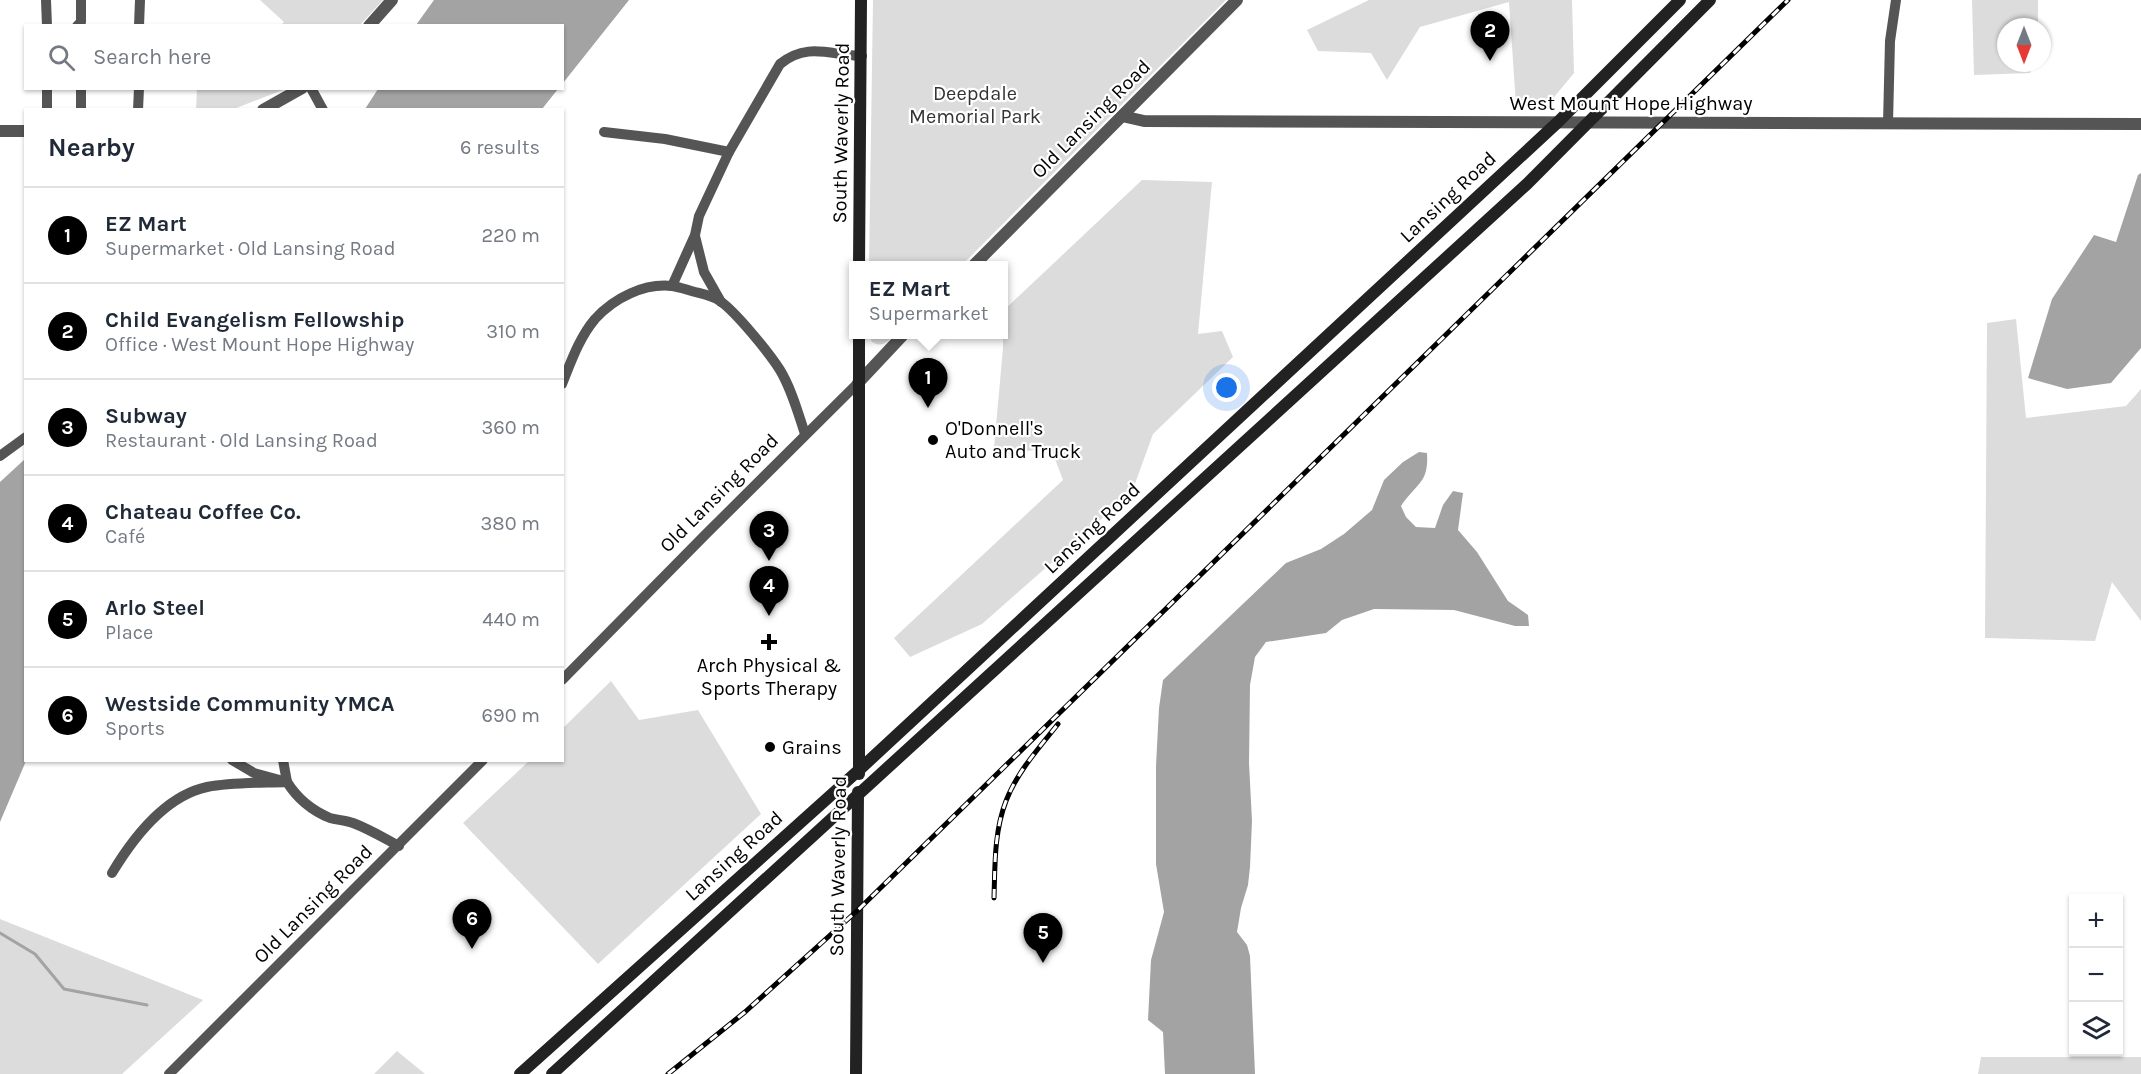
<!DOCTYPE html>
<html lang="en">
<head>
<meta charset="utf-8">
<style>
  :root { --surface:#fff; --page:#f6f6f7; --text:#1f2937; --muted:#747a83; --line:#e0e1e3; --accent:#000 }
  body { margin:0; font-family:Karla,sans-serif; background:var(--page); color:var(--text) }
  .controls { position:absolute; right:18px; bottom:18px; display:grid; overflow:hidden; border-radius:0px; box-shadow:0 2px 4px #0004 }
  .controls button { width:54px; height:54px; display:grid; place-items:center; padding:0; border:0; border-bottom:2px solid var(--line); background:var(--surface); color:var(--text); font:30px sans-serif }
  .compass { position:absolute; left:1997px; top:18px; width:54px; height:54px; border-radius:50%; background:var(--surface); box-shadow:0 2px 4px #0004; rotate:180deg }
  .you { position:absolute; left:1227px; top:388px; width:21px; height:21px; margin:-15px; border:4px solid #fff; border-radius:50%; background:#1a73e8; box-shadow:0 0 0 9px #1a73e833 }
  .badge { display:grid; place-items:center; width:39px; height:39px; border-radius:50%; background:var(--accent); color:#fff; font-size:20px; font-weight:700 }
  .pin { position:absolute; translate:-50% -50px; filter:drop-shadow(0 2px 3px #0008) }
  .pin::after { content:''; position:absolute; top:32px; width:21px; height:18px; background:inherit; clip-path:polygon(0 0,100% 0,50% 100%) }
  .popup { position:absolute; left:849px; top:261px; width:159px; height:78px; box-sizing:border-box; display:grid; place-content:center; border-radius:0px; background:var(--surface); filter:drop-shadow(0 2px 4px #0005); font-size:20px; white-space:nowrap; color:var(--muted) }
  .popup b { font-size:22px; color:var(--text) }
  .popup::after { content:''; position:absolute; left:50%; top:100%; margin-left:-12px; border:12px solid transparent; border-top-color:var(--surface) }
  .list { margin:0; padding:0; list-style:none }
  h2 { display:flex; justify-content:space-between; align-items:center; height:78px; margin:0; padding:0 24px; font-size:26px }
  h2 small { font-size:20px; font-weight:400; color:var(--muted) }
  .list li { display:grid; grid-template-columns:39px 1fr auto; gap:18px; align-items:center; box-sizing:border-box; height:96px; padding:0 24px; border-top:2px solid var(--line) }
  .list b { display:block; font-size:22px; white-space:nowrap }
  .list p { margin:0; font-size:20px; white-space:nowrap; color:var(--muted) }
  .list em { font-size:20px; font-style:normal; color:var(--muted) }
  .icon { flex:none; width:33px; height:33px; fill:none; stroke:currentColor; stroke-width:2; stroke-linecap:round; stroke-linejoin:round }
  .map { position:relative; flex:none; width:2141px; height:1074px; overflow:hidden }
  .search { position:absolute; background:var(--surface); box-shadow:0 2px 4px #0004; left:24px; top:24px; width:540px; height:66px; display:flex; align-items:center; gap:15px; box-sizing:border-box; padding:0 21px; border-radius:0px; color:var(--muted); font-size:22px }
  .panel { position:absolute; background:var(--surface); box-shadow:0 2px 4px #0004; left:24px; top:108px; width:540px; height:654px; border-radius:0px }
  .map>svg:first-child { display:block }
</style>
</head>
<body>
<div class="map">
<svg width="2141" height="1074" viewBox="0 0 2141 1074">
  <rect width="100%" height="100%" fill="#fff"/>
  <g fill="#dcdcdc">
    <polygon points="260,0 383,0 359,26 281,25 284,22"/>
    <polygon points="873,0 1226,0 962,265 869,266"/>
    <polygon points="1369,0 1572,0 1574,73 1550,102 1516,105 1509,2 1420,27 1387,80 1371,53 1318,51 1307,30"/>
    <polygon points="1972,0 2038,0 2038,27 2006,27 2006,63 2035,63 2030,73 1974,75"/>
    <polygon points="197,89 197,88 285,89 234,109 196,110"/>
    <polygon points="1142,180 1212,182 1198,334 1222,331 1233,357 1153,434 1132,492 982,624 910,657 894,638 1063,480 1050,446 993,459 1003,348 1003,311"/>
    <polygon points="2016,319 2026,418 2126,406 2141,389 2141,621 2112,582 2095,641 1985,638 1987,323"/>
    <path d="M869 335V334L894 335C887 342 882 348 872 342Z"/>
    <polygon points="611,681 639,720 698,710 761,814 598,964 463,823 529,761 562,760 563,728"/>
    <polygon points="0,919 203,1000 122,1074 0,1074"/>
    <polygon points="397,1051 425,1074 374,1074"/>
    <polygon points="1981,1057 2141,1057 2141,1074 1978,1074"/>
  </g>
  <g fill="#a3a3a3">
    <polygon points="434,0 629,0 563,83 562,26 416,25"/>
    <polygon points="378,89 378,88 558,89 542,109 365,109"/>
    <polygon points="2141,173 2141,348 2111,383 2067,389 2028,378 2052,299 2094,235 2116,242 2138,175"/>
    <path d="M1419 452 1427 453C1429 484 1416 483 1401 506L1406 517 1416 527 1435 528 1443 505 1453 491 1463 493 1458 530 1477 552 1508 601 1528 615 1529 626H1515L1454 610 1374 609 1342 620 1326 633 1266 642 1255 657 1250 685 1249 763 1252 821 1250 867 1248 885 1241 908 1237 932 1247 945 1250 956 1255 1074H1165L1163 1032 1148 1020 1151 960 1164 912 1156 864V766L1159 708 1163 680 1286 563 1321 549 1344 534 1372 510 1384 480 1403 462Z"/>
    <polygon points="25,459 26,761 0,822 0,482"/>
  </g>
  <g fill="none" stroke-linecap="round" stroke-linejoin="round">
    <polyline stroke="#a3a3a3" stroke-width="3" points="0,933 35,954 64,989 147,1005"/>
    <g stroke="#555" stroke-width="10">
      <polyline points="46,0 47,26"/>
      <polyline points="77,26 81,22 81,0"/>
      <polyline points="139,26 140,0"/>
      <polyline points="47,88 47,110"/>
      <polyline points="311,88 323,110"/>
      <polyline points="81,110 81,88"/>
      <polyline points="138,110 139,88"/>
      <polyline points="1888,123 1890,41 1896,0"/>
      <polyline points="604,132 665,139 729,152"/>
      <polyline points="695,236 704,272 721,302"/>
      <path d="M672 286 695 235 699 216 729 152 780 64C807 42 830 55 862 56"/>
      <path d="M562 384C571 362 579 338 595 319 614 298 644 283 672 286 680 287 687 290 695 292 703 294 713 296 720 301 736 312 770 354 780 370 792 390 798 413 805 434"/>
      <polyline points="0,456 26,437"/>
      <polyline points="562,680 706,534 858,383"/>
      <path d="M232 760 254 773 287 782C297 798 313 811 330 818 337 820 345 820 353 823 369 829 384 838 399 846"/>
      <path d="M112 873C133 838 165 796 207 787 233 782 261 783 287 782L283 760"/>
      <polyline points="169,1074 483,760"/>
    </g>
    <g stroke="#555" stroke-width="12">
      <polyline points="369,26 392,0"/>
      <polyline points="263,110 302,88"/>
      <polyline points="1122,116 1144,121 2141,124"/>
      <polyline points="0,131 26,131"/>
      <polyline points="973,266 1237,0"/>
      <polyline points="858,383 904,334"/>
    </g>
    <g stroke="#222" stroke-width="12">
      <polyline points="859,266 861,0"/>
      <polyline points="859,334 859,774"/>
      <polyline points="520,1074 859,770 1558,122 1680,0"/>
      <polyline points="552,1074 1527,184 1710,0"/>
      <polyline points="856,1074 858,792"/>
    </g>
    <defs>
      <g id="rail">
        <path d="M994 898C995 866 994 832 1006 801 1017 772 1039 748 1058 724"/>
        <polyline points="668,1074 745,1012 858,910 1788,0"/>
      </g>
    </defs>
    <use href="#rail" stroke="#000" stroke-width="5"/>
    <use href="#rail" stroke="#fff" stroke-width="3" stroke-dasharray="9" stroke-linecap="butt"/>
  </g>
  <g fill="#000" stroke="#fff" stroke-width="2">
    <circle cx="933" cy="440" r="6"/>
    <path d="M766 633h6v6h6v6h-6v6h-6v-6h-6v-6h6z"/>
    <circle cx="770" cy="747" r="6"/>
  </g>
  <g text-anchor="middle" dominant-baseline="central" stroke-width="4.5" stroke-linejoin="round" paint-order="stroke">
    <g font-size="20" fill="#333" stroke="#fff">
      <text x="975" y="93">Deepdale<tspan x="975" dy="23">Memorial Park</tspan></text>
    </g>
    <g font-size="20" fill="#000" stroke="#fff">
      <text x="1631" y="103">West Mount Hope Highway</text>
      <text transform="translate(1091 119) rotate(-45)">Old Lansing Road</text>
      <text transform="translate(841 133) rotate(-89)">South Waverly Road</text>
      <text transform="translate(1448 197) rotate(-43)">Lansing Road</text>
      <text transform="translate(719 493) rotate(-45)">Old Lansing Road</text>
      <text transform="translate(1092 528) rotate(-43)">Lansing Road</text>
      <text transform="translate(734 856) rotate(-42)">Lansing Road</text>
      <text transform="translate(838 866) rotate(-89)">South Waverly Road</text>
      <text transform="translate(313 904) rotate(-45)">Old Lansing Road</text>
    </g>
    <g font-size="20" fill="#000" stroke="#fff" text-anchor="start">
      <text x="945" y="428">O'Donnell's<tspan x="945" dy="23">Auto and Truck</tspan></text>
      <text x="769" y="665" text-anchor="middle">Arch Physical &amp;<tspan x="769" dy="23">Sports Therapy</tspan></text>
      <text x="782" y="747">Grains</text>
    </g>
  </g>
</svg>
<div class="controls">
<button>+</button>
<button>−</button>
<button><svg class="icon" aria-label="layers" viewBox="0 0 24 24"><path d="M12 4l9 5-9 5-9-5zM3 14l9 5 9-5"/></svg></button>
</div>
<svg class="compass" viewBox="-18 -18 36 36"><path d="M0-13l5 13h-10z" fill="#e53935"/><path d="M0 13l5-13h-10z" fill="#747a83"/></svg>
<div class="you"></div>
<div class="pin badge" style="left:928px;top:408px">1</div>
<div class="popup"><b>EZ Mart</b>Supermarket</div>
<div class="pin badge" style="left:1490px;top:61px">2</div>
<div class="pin badge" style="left:769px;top:561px">3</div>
<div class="pin badge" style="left:769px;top:616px">4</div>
<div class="pin badge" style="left:1043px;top:963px">5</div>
<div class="pin badge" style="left:472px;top:949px">6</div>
<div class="search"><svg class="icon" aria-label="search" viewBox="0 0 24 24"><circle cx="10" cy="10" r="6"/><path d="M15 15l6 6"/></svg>Search here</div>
<section class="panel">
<h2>Nearby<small>6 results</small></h2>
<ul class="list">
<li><span class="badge">1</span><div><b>EZ Mart</b><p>Supermarket · Old Lansing Road</p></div><em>220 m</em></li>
<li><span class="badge">2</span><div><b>Child Evangelism Fellowship</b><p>Office · West Mount Hope Highway</p></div><em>310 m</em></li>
<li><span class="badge">3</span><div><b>Subway</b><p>Restaurant · Old Lansing Road</p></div><em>360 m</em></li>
<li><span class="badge">4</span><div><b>Chateau Coffee Co.</b><p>Café</p></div><em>380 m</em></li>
<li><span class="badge">5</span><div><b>Arlo Steel</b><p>Place</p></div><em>440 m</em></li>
<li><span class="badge">6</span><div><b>Westside Community YMCA</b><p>Sports</p></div><em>690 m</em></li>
</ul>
</section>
</div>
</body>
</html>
